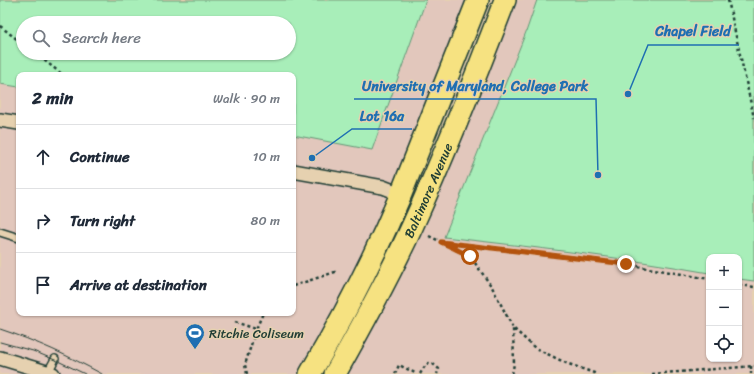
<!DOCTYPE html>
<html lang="en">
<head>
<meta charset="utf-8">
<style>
  :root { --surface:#fff; --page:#f2f2f3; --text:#1f2937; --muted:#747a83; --line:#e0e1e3 }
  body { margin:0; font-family:Sriracha,sans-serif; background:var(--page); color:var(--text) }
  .controls { position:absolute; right:12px; bottom:12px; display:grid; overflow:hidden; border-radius:8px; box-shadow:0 1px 3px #0004 }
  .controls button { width:36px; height:36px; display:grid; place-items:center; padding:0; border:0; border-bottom:1px solid var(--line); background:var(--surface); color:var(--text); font:20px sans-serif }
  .stop { position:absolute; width:12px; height:12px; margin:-9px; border:3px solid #b45309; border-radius:50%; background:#fff }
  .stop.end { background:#b45309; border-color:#fff; box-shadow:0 1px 4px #0008 }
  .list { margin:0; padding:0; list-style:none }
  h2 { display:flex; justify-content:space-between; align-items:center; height:52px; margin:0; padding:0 16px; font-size:17px }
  h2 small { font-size:13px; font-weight:400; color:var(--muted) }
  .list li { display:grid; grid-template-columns:26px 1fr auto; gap:12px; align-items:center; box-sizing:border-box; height:64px; padding:0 16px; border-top:1px solid var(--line) }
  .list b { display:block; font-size:15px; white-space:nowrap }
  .list em { font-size:13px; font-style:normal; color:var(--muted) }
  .icon { flex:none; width:22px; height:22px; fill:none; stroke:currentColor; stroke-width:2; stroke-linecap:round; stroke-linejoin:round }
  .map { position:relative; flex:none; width:754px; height:374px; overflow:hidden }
  .search { position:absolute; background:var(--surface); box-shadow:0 1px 3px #0004; left:16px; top:16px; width:280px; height:44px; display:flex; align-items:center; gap:10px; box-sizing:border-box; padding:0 14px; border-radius:22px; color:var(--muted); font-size:15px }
  .panel { position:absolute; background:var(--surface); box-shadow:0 1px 3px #0004; left:16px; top:72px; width:280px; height:244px; border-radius:8px }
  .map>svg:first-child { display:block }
</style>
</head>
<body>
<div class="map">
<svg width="754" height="374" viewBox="0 0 754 374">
  <rect width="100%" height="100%" fill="#e6d1b0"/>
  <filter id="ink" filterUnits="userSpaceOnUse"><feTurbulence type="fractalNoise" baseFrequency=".025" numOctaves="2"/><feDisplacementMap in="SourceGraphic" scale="8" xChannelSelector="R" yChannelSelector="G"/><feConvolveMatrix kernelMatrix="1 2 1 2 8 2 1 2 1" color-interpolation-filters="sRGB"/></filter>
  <g filter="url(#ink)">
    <g fill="#e2c7bc" fill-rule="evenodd">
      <path d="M0 0H469L388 200 338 302 299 374H0ZM23 23H289V53H23ZM19 75H293V313H19Z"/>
      <path d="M507 0H754V374H345ZM709 257H739V359H709Z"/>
    </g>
    <g fill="#a8eeb9" stroke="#649676" fill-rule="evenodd">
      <path d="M0 0H426L372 150 293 135V75H19V87L0 84ZM23 23H289V53H23Z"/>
      <path d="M537 0H754V281L739 279V257H709V273C621 257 532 247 444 237L526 32Z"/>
    </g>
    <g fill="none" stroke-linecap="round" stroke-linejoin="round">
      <defs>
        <g id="lane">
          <polyline points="0,232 19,238"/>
          <polyline points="48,372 55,359"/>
        </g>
        <g id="street">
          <polyline points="0,120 19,123"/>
          <polyline points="293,171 383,187 401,194"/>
          <polyline points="0,358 53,374"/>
        </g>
        <g id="primary">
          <path d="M310 374C344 316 375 256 401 194L478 0"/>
          <path id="s1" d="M335 374C362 326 389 277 412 227 446 152 476 76 505 0"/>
        </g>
      </defs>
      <use href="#lane" stroke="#1f3d34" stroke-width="10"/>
      <use href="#street" stroke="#1f3d34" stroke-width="16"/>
      <use href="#primary" stroke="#1f3d34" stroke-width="24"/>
      <g stroke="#1f3d34" stroke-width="2.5" stroke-dasharray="3 3" stroke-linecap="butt">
        <polyline points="728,0 754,118"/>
        <polyline points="0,26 23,44"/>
        <polyline points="35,53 63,75"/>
        <polyline points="429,236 470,256 492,287 513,328"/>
        <polyline points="441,242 626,264 709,279"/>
        <polyline points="739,285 754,287"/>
        <polyline points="293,286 338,271"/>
        <polyline points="235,322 256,329"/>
        <polyline points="751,366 751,374"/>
        <polyline points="247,374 245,365 256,329 263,313"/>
        <polyline points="395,374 399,365 417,374"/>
        <polyline points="420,374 425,366 429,363 433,364 439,369 437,374"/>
        <polyline points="512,374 514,364 513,328 535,348 566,363 597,374"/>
        <polyline points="652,374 754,366"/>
      </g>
      <use href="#lane" stroke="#e6d1b0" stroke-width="7"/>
      <use href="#street" stroke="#e6d1b0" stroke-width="13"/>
      <use href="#primary" stroke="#f6e281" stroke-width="21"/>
      <g stroke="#1f3d34" stroke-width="1">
        <path d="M0 329C36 341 69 356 102 374"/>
        <polyline points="0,342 33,351 60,362 85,374"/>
      </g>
    </g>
  </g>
  <g fill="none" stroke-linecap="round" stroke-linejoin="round" filter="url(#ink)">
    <polyline stroke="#b45309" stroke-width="5" points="470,256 441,242 626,264"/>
  </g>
  <defs>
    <symbol id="stadium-pin" viewBox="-11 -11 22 30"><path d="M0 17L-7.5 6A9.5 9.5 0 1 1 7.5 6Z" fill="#1f6fb2" stroke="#e6d1b0"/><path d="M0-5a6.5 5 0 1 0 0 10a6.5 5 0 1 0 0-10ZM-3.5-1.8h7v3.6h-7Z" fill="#fff"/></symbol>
  </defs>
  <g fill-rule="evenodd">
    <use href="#stadium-pin" x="184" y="322" width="22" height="30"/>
  </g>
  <g text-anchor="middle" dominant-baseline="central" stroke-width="3" stroke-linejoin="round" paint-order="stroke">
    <g font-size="13" fill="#1f3d34" stroke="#e6d1b0">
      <text stroke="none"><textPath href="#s1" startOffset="206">Baltimore Avenue</textPath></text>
    </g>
    <g font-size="13" fill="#1f3d34" stroke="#e6d1b0" text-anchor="start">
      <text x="209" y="333">Ritchie Coliseum</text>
    </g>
  </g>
  <path fill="none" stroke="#1f6fb2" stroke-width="1.5" d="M628 94L648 45H739M598 175L596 99H354M312 158L352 129H412"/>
  <g fill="#1f6fb2" stroke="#e6d1b0" stroke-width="1.5">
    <circle cx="628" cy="94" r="4"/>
    <circle cx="598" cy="175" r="4"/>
    <circle cx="312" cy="158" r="4"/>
  </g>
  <g font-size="14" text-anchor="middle" font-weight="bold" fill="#1f6fb2" stroke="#e6d1b0" stroke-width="3" stroke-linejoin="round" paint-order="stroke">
    <text x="693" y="36">Chapel Field</text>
    <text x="475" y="91">University of Maryland, College Park</text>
    <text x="382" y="121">Lot 16a</text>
  </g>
</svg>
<div class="controls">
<button>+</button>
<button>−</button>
<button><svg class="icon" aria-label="locate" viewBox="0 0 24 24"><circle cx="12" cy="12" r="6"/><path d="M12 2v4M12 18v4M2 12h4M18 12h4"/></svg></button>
</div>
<div class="stop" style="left:470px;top:256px"></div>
<div class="stop end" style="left:626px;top:264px"></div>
<div class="search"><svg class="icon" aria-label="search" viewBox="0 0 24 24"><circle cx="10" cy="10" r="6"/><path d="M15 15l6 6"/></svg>Search here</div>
<section class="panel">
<h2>2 min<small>Walk · 90 m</small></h2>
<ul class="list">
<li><svg class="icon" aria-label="ahead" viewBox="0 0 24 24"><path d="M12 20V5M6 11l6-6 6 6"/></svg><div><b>Continue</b></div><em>10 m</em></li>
<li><svg class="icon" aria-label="right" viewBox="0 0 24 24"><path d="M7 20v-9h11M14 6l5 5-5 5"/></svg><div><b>Turn right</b></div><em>80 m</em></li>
<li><svg class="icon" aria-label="arrive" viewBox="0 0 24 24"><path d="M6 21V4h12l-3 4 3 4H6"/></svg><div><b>Arrive at destination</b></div></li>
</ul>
</section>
</div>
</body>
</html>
